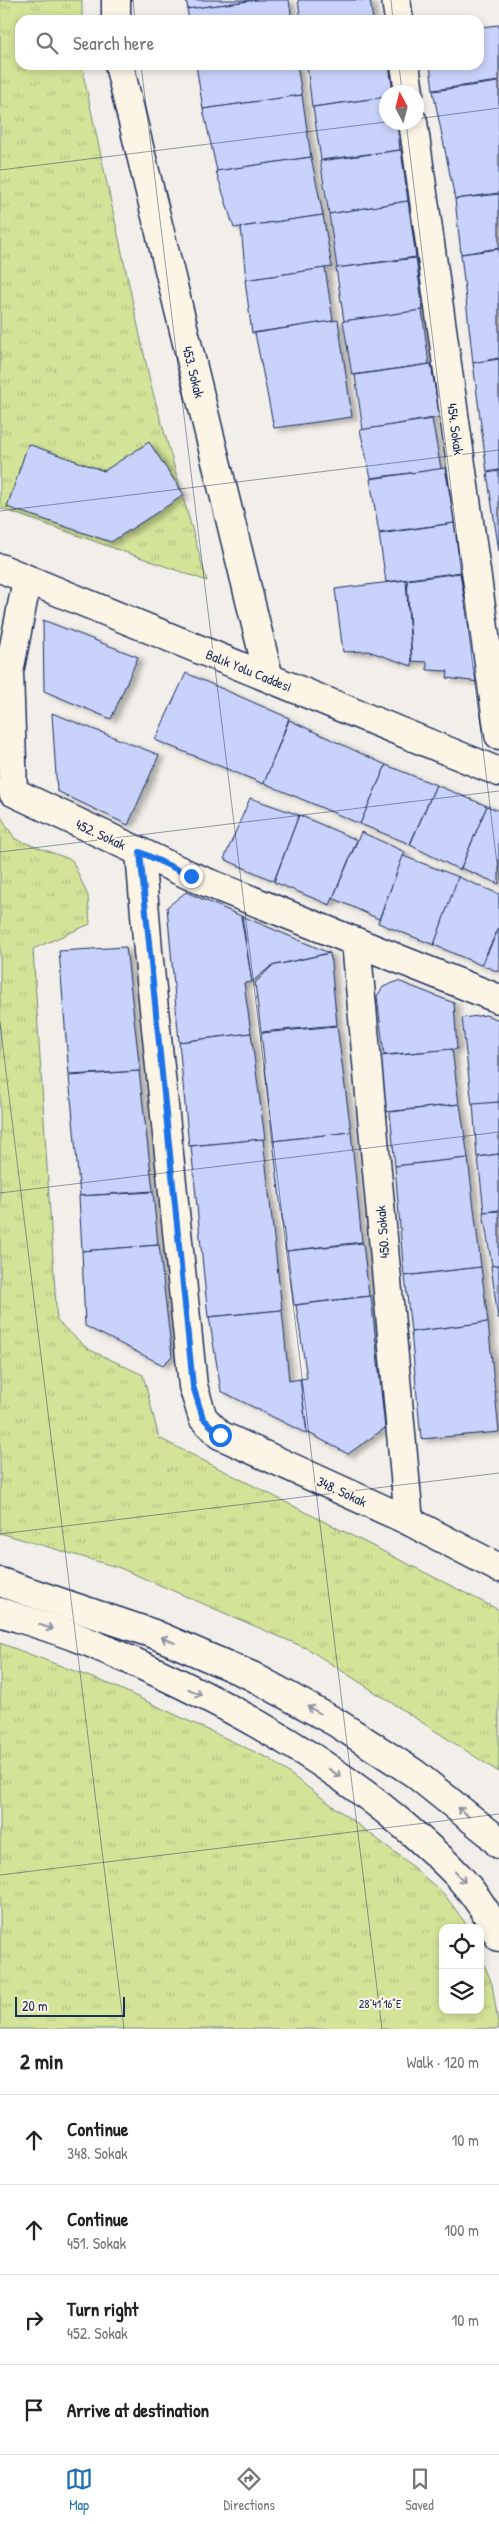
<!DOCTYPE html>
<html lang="en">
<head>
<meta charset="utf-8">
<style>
  :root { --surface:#fff; --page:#f6f6f6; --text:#222; --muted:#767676; --line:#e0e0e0; --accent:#1f6fb2 }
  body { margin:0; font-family:"Patrick Hand",sans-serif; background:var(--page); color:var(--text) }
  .controls { position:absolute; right:15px; bottom:15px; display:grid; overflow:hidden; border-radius:10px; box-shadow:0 2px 8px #0003 }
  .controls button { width:45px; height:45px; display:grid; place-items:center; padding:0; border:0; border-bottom:1px solid var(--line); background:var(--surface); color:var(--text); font:25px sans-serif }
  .compass { position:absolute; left:379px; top:85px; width:45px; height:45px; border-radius:50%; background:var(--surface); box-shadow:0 2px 8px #0003; rotate:353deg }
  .scale { position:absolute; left:15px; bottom:12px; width:110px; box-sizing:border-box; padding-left:5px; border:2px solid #1b2f5e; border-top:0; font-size:14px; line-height:18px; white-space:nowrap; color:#1b2f5e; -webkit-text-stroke:4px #fcf5e5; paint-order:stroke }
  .stop { position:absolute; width:15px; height:15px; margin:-11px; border:4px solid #1a73e8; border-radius:50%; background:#fff }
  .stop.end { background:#1a73e8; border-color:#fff; box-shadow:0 1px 5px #0008 }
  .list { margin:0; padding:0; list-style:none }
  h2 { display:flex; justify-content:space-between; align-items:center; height:65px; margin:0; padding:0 20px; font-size:21px }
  h2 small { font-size:16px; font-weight:400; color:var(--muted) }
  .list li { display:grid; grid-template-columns:32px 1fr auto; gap:15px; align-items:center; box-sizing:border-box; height:90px; padding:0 20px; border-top:1px solid var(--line) }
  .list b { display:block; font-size:19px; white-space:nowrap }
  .list p { margin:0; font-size:16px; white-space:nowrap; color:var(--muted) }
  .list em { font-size:16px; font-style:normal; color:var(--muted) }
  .icon { flex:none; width:28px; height:28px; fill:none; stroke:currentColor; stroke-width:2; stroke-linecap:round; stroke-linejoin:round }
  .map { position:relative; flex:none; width:499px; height:2029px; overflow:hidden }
  .search { position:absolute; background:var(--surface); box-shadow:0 2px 8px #0003; left:15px; right:15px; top:15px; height:55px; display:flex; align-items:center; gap:12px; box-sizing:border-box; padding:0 18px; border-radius:15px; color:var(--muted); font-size:19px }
  .sheet { height:425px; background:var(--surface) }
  nav { display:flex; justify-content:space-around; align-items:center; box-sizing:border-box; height:70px; border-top:1px solid var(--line); background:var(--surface); font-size:14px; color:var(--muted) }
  nav a { display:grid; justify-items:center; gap:2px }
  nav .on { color:var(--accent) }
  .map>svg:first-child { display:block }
</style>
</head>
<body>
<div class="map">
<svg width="499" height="2029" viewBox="0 0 499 2029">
  <defs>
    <pattern id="grass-tufts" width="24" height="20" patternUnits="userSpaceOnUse" patternTransform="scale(1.25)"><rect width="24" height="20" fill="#d3e397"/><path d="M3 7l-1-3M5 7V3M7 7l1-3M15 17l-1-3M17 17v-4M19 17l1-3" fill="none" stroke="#b5c385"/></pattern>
    <filter id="shadow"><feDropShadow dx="5.5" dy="3" stdDeviation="2.5" flood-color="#0004"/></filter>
  </defs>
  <rect width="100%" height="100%" fill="#f2eee9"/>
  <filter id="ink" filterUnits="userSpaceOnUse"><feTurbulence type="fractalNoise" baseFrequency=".02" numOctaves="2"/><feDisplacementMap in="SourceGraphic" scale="10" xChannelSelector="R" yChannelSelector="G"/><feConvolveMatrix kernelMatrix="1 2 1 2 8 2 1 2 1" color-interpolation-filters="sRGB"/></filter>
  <g filter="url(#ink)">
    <g fill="url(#grass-tufts)" stroke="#77897a">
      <polygon points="0,0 82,0 82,20 20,20 20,65 83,65 84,78 151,386 207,581 0,508"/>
      <polygon points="0,815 15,839 72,860 88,896 90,924 33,949 57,1321 88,1349 143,1375 159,1438 499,1610 499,1772 308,1649 120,1568 0,1533"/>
      <polygon points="0,1643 114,1686 270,1759 400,1856 444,1894 469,1928 443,1928 443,2010 480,2010 480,1954 492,1984 499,2029 0,2029"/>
    </g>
    <g fill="#c9d2fa" stroke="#1b2f5e" filter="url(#shadow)">
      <polygon points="186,0 257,0 188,9"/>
      <polygon points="257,0 289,0 292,20 189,20 187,9"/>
      <polygon points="298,0 370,0 373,20 301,20"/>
      <polygon points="499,25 499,81 433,90 430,65 479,65 479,27"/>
      <polygon points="196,65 297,65 302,95 203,109"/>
      <polygon points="307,65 389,65 393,92 386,92 386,97 312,107"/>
      <polygon points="499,82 499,193 455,199 433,91"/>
      <polygon points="302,95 311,157 217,171 203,109"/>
      <polygon points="386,97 386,122 397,122 400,150 321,160 313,107"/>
      <polygon points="401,150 408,201 329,214 320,161"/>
      <polygon points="311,157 323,215 234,228 216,171"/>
      <polygon points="499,194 499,248 461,254 455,199"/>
      <polygon points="408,201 416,257 337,268 329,214"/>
      <polygon points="323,215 332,267 246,280 241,227"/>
      <polygon points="499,249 499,358 473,363 461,254"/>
      <polygon points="416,258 423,310 344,321 336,268"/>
      <polygon points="325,268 333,321 252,333 245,280"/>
      <polygon points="422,310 429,364 352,375 343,321"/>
      <polygon points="338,320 352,417 274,428 255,333"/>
      <polygon points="499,359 499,470 487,472 473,363"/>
      <polygon points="431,364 440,417 363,430 355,375"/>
      <polygon points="432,419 441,469 371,478 360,430"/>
      <polygon points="149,442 184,495 111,542 7,507 28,444 104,471"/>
      <polygon points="445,468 455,523 379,533 370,479"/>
      <polygon points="499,471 499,551 487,473"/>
      <polygon points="455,523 462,572 386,582 379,534"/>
      <polygon points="460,573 479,682 447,678 448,671 427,670 427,662 412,661 407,580"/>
      <polygon points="406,580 412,666 368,651 343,652 335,589"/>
      <polygon points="43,620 138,657 111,719 44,691"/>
      <polygon points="186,673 289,718 264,784 155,740"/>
      <polygon points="52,713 159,755 128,825 57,791"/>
      <polygon points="289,720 386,765 360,824 264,783"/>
      <polygon points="386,765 436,785 410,844 360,824"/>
      <polygon points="436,785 487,806 460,870 410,845"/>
      <polygon points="250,798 299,815 274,881 224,859"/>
      <polygon points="487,806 499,811 499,884 461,868"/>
      <polygon points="299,815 357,840 330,905 274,882"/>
      <polygon points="361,832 405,852 379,919 333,898"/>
      <polygon points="403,856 459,877 434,945 378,923"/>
      <polygon points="458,877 499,894 499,927 481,965 434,945"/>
      <polygon points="186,892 241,916 252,982 244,983 251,1033 179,1042 167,907"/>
      <polygon points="242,916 329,953 271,966 252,982"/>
      <polygon points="499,928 499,972 482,965"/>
      <polygon points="126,947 140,1071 69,1075 59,951"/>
      <polygon points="330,953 337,1025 261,1032 255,983 272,966"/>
      <polygon points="398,981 454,1003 457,1049 384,1055 377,996 383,987"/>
      <polygon points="486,1015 499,1020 499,1102 472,1105 462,1018"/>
      <polygon points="337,1026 351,1132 273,1141 261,1033"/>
      <polygon points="251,1033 265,1139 189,1146 179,1042"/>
      <polygon points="452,1049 459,1104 386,1112 381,1056"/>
      <polygon points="139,1071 153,1191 80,1196 69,1076"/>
      <polygon points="499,1102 499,1154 477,1157 473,1104"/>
      <polygon points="460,1104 468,1158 395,1166 390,1112"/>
      <polygon points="351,1132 362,1242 286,1251 273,1141"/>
      <polygon points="263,1139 282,1310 208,1317 191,1146"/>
      <polygon points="499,1154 499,1210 484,1212 478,1157"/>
      <polygon points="468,1158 481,1267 404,1276 395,1166"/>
      <polygon points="153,1192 158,1245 82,1251 79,1196"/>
      <polygon points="499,1211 499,1265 492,1266 483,1212"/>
      <polygon points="363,1243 369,1296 294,1305 287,1251"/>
      <polygon points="159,1245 172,1356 163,1365 85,1326 82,1251"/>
      <polygon points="499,1265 499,1318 498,1318 491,1266"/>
      <polygon points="481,1267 488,1322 411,1332 405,1276"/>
      <polygon points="371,1296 385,1428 348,1454 307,1432 300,1379 307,1378 296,1305"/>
      <polygon points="282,1310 289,1381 300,1379 307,1434 221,1391 209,1317"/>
      <polygon points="488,1322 499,1432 421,1439 411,1332"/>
    </g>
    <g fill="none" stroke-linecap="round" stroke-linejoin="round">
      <defs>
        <g id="minor">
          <polyline points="116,0 116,20"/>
          <polyline points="396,0 399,20"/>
          <polyline points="119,65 269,678"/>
          <polyline points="405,65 409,92"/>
          <polyline points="413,122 499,735"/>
          <polyline points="27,580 9,672 13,792 191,876 499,999"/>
          <polyline points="140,852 148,951 193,1386 203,1418 220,1435 409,1521 499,1568"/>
          <polyline points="356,942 409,1521"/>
        </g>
        <polyline id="secondary" points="0,568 499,772"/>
        <g id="trunk">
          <polyline points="0,1582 154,1634 252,1676 337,1723 414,1773 489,1833 499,1844"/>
          <path d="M0 1612C31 1622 63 1631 93 1644 204 1691 316 1749 408 1829 446 1862 478 1890 499 1937"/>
        </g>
      </defs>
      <use href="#minor" stroke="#1b2f5e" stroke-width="31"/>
      <use href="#secondary" stroke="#1b2f5e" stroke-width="31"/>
      <use href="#trunk" stroke="#1b2f5e" stroke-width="31"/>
      <use href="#minor" stroke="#fcf5e5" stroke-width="28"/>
      <use href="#secondary" stroke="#fcf5e5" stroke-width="28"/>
      <use href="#trunk" stroke="#fcf5e5" stroke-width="28"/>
    </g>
    <defs><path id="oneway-shaft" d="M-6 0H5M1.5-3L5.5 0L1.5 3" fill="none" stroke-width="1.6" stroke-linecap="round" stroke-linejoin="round" transform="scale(1.25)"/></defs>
    <g stroke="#8c92a2">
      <use href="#oneway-shaft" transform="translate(46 1627) rotate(19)"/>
      <use href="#oneway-shaft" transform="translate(168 1640) rotate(-157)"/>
      <use href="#oneway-shaft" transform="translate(195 1692) rotate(25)"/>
      <use href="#oneway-shaft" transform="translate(314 1710) rotate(-151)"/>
      <use href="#oneway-shaft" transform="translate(335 1773) rotate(34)"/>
      <use href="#oneway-shaft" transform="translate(463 1812) rotate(-141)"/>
      <use href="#oneway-shaft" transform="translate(460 1877) rotate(47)"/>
    </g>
  </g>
  <g fill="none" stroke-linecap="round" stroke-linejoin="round" filter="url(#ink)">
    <polyline stroke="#1a73e8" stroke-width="6" points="191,876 140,852 193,1386 203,1418 220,1435"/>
  </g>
  <path fill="none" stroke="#1b2f5e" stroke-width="1" stroke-opacity="0.45" d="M133 0 135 20M391 0 393 20M141 65 382 2029M399 65 402 92M416 119 499 108M406 122 499 880M0 170 386 122M0 511 499 450M0 852 499 791M0 1023 124 2029M0 1193 499 1132M0 1534 499 1473M0 1875 499 1814"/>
  <g text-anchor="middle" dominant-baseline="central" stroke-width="4" stroke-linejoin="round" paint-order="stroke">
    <g font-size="14" fill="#1b2f5e" stroke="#fcf5e5">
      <text transform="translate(194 372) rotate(76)">453. Sokak</text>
      <text transform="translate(456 429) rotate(82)">454. Sokak</text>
      <text transform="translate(249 670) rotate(22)">Balık Yolu Caddesi</text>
      <text transform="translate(101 834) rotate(25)">452. Sokak</text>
      <text transform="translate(382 1232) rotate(-95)">450. Sokak</text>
      <text transform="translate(342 1491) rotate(25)">348. Sokak</text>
    </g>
  </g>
  <g font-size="12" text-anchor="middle" fill="#1b2f5e" stroke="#fcf5e5" stroke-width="4" stroke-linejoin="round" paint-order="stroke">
    <text x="380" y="2008">28°41'16"E</text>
  </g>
</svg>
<div class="controls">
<button><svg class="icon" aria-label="locate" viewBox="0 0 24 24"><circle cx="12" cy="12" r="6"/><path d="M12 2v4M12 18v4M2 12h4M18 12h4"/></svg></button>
<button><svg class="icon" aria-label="layers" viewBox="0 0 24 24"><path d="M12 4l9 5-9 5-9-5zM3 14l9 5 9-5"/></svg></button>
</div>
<svg class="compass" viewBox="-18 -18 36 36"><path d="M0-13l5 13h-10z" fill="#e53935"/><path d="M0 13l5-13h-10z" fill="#767676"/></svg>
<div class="scale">20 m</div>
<div class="stop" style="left:220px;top:1435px"></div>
<div class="stop end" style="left:191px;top:876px"></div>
<div class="search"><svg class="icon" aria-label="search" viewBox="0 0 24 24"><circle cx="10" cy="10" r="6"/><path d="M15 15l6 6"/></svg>Search here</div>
</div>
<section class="sheet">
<h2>2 min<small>Walk · 120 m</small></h2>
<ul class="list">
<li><svg class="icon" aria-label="ahead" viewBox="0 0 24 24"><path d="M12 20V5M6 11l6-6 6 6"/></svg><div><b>Continue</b><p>348. Sokak</p></div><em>10 m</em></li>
<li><svg class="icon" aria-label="ahead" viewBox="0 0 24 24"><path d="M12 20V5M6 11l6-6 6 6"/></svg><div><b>Continue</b><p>451. Sokak</p></div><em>100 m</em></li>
<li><svg class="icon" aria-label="right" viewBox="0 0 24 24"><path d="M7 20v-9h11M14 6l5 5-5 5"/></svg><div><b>Turn right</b><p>452. Sokak</p></div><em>10 m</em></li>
<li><svg class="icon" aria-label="arrive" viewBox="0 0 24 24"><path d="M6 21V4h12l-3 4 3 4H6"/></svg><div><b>Arrive at destination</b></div></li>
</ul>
</section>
<nav>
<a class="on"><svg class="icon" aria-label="map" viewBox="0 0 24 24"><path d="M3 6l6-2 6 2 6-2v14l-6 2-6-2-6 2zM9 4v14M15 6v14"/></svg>Map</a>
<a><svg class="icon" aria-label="directions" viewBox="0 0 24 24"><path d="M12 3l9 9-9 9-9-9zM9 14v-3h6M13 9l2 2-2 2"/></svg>Directions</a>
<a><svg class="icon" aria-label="saved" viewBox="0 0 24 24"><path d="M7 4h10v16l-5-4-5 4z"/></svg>Saved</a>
</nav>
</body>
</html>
